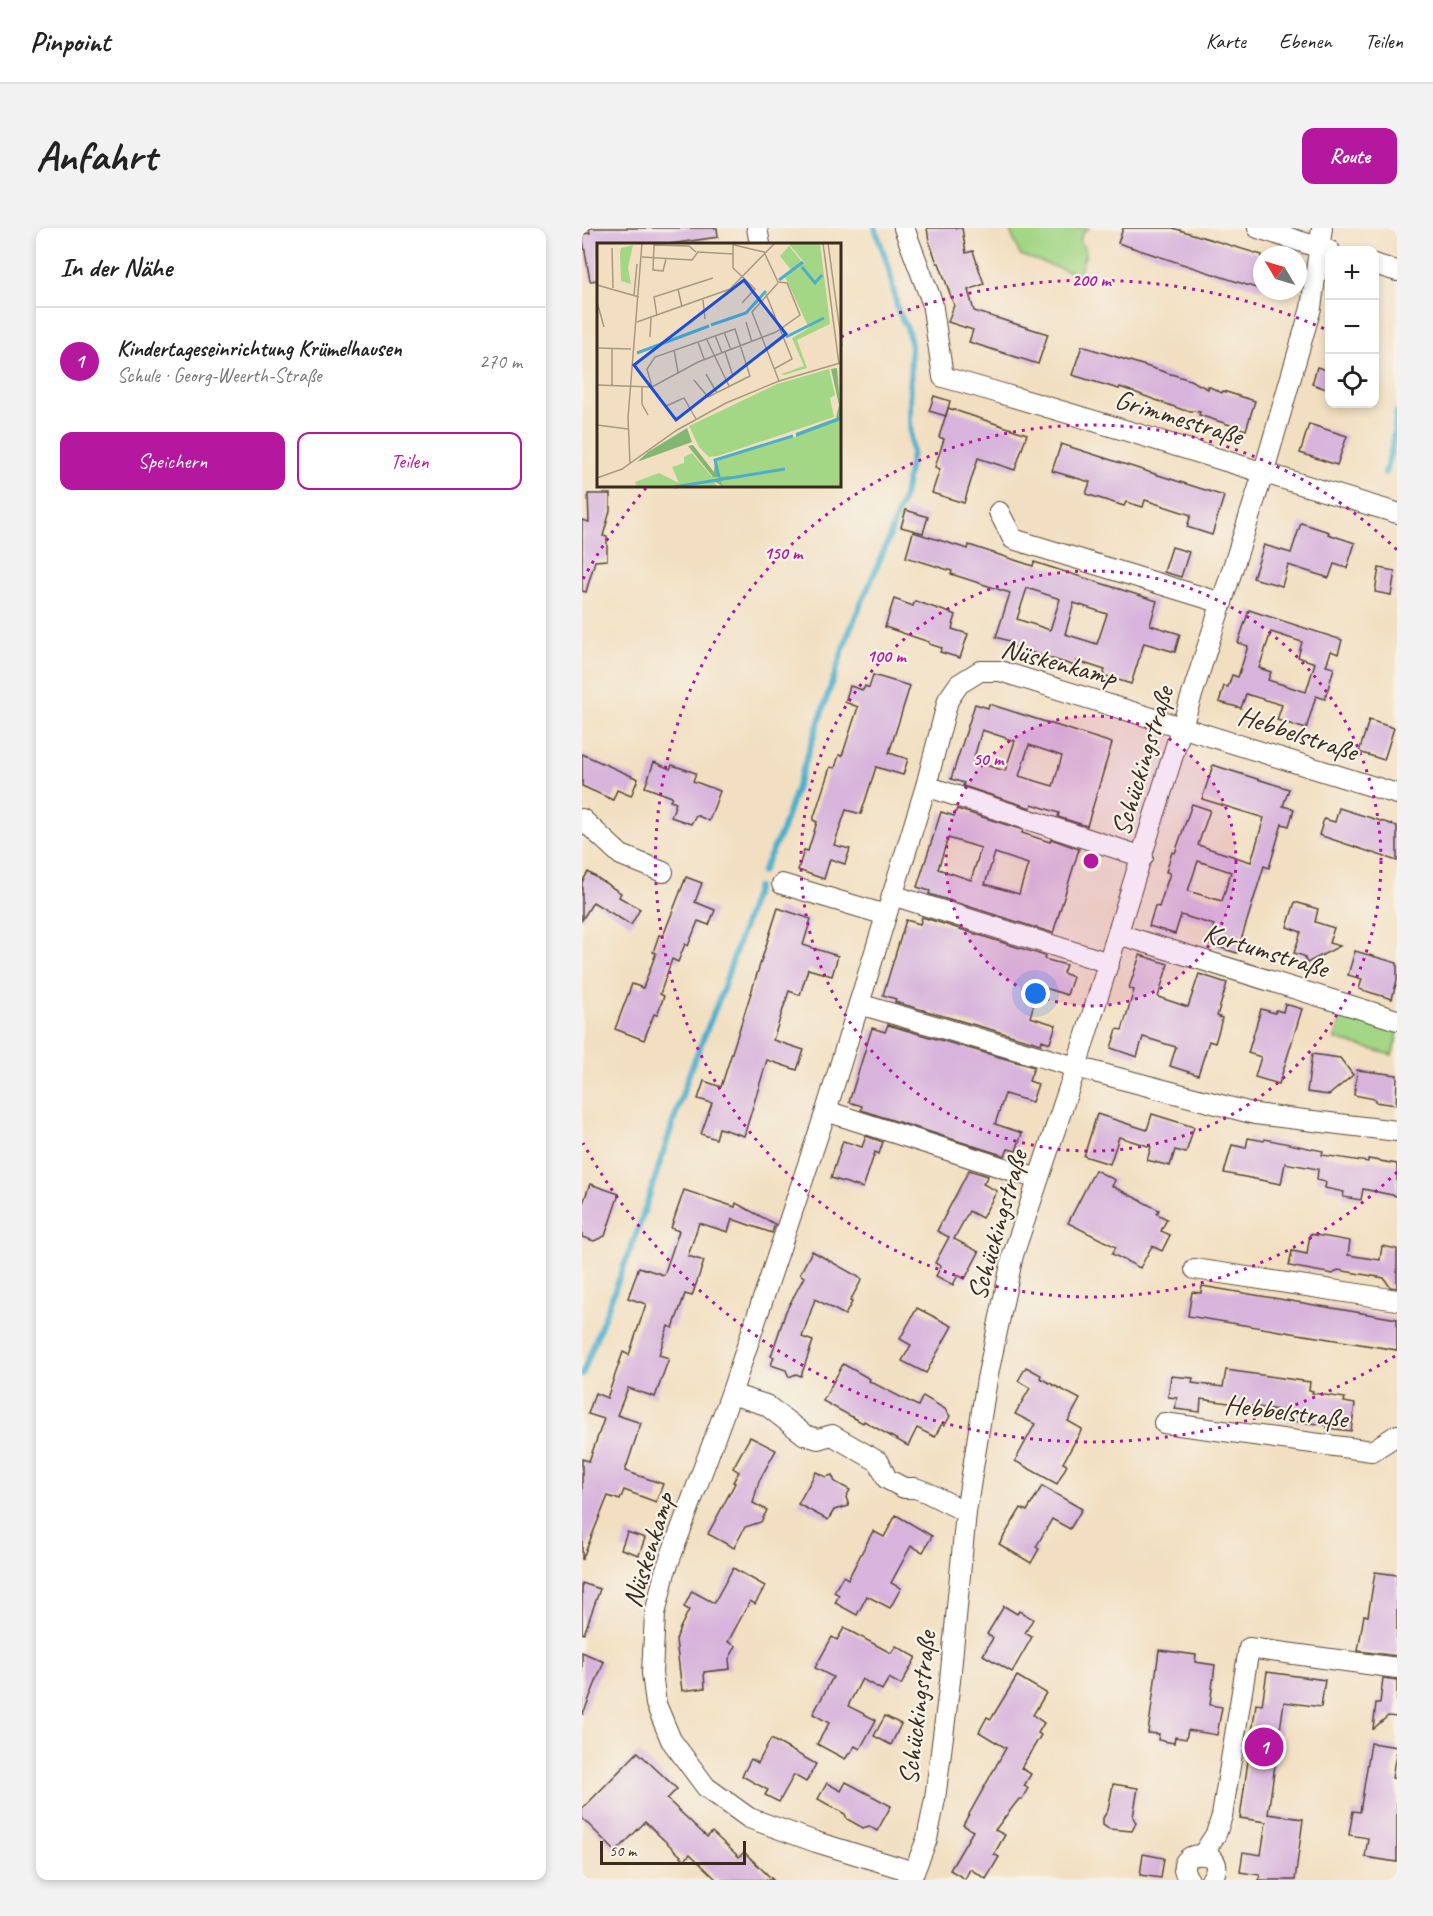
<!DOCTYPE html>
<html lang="de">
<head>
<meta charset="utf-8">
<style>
  :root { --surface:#fff; --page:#f2f2f2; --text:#222; --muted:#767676; --line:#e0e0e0; --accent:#b5179e }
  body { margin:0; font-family:Caveat,sans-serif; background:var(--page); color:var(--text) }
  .controls { position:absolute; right:18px; top:18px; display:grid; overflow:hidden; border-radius:12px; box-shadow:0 3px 9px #0003 }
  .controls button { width:54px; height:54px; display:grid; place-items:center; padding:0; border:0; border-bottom:2px solid var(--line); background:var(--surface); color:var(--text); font:30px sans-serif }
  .compass { position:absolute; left:671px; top:18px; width:54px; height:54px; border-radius:50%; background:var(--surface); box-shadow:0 3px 9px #0003; rotate:308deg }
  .scale { position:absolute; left:18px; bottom:15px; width:146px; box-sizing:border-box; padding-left:6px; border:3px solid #3b2a1e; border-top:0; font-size:16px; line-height:21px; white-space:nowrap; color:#3b2a1e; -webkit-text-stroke:4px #f7f3e8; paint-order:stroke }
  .you { position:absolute; left:454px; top:766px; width:21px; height:21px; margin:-15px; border:4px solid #fff; border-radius:50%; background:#1a73e8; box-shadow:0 0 0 9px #1a73e833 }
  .badge { display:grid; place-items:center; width:39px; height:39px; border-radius:50%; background:var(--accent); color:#fff; font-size:20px; font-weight:700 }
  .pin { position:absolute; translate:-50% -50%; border:3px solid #fff; box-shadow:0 2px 6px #0006 }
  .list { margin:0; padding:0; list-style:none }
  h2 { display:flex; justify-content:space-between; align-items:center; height:78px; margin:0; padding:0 24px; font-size:26px }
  h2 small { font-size:20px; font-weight:400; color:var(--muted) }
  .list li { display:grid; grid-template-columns:39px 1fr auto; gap:18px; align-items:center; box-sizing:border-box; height:108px; padding:0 24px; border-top:2px solid var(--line) }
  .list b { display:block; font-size:22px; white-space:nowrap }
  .list p { margin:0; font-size:20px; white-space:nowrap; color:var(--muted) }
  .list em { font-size:20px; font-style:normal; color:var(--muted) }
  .actions { display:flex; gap:12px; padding:18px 24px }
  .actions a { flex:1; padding:14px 0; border:2px solid var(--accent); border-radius:12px; text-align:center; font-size:21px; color:var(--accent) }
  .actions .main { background:var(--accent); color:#fff }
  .icon { flex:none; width:33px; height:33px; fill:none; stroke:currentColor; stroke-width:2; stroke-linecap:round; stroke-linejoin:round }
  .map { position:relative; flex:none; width:815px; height:1652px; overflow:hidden; border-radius:12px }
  header { display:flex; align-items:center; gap:36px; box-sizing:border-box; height:84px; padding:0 30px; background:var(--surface); border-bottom:2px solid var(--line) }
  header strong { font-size:28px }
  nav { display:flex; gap:33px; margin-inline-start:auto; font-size:21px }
  .intro { display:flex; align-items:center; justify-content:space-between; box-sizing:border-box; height:144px; padding:0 36px }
  h1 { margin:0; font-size:42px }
  .button { padding:15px 27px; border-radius:12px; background:var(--accent); color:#fff; font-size:21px; font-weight:700 }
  main { display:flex; gap:36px; padding:0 36px }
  aside { flex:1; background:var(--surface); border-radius:12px; box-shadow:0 3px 9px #0003 }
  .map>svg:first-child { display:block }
</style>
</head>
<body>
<header>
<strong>Pinpoint</strong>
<nav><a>Karte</a><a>Ebenen</a><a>Teilen</a></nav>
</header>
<div class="intro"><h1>Anfahrt</h1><a class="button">Route</a></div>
<main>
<aside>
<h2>In der Nähe<small></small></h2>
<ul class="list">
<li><span class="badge">1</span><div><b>Kindertageseinrichtung Krümelhausen</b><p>Schule · Georg-Weerth-Straße</p></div><em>270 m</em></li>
</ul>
<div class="actions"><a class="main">Speichern</a><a>Teilen</a></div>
</aside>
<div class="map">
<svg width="815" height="1652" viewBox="0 0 815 1652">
  <rect width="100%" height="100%" fill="#f7f3e8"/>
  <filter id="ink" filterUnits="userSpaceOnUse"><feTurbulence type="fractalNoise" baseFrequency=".0167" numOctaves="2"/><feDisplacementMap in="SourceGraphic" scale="12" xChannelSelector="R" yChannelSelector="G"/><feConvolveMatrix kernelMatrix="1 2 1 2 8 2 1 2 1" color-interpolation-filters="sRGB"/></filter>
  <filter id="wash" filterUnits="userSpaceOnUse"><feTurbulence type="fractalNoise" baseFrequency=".008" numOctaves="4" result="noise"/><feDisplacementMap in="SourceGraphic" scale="24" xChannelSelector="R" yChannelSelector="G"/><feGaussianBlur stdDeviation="1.35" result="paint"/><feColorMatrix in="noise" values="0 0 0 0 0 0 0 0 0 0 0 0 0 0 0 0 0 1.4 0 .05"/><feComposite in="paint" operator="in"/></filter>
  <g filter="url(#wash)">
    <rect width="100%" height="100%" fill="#f2dfc1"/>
    <g fill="#a3d685" stroke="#6f8052" stroke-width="1.5">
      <polygon points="427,0 507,0 501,4 498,13 504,24 497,47 438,27"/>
      <polygon points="761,783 815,798 815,810 810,827 753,811"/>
    </g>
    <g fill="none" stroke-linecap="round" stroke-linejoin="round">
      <g stroke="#4caecb" stroke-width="6">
        <polyline points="803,245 810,219 815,184"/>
        <polyline points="180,644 200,603 267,404 306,313 322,268 330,225 328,192 329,116 325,100 316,83 306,37 293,0"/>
        <polyline points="0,1147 57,999 107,846 140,764 175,659"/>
      </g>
    </g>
    <g id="blocks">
      <g fill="#d8b4dc" fill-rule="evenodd">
        <polygon points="7,0 135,0 136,9 88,16 16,16 16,52 8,53 0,6 8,5"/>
        <polygon points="345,0 380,0 384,25 391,23 402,56 386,62 392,83 466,106 456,136 387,114 391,102 366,94 372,77 357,35 355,35 347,13"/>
        <polygon points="541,0 591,0 680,27 680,62 536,15"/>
        <polygon points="500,118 608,152 626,161 626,158 640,165 641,163 673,173 664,202 617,187 618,184 601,182 538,159 537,161 490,147"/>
        <polygon points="735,139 747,143 747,162 730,156"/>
        <polygon points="352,168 368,173 364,188 347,183"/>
        <polygon points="366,180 445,206 433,242 396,230 382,275 350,265 358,241 353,239 362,211 357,209"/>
        <polygon points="727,196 765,208 755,237 718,225"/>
        <polygon points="479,216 642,268 630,307 605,299 609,287 563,272 561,279 544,274 542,278 504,266 508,254 470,243"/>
        <polygon points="6,266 28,266 28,283 21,308 25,309 25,332 13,333 4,364 0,363 0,292 7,294"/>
        <polygon points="324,282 346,289 341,305 319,299"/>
        <polygon points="719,295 747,304 746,306 773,315 765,340 752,336 747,350 706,337 700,358 671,350 682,317 709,325"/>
        <path d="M331 304 386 321 387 317 451 338 452 334 575 373 568 397 598 406 593 424 562 415 549 456 521 447 523 442 495 433 493 438 426 417 427 413 414 409 428 365 369 346 370 343 324 329ZM445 360 478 371 468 402 435 391ZM492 375 525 386 515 416 483 406Z"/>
        <polygon points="590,319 607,324 599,349 582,344"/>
        <polygon points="797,340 813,343 809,367 793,364"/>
        <polygon points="312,371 331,378 333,373 374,387 370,401 386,406 378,430 358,424 360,420 347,416 347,414 303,399"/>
        <path d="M667 382 760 412 756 426 749 423 744 438 752 440 743 471 734 468 724 501 695 492 700 477 664 466 659 480 637 474 642 458 646 459 650 447 656 449 666 418 656 415ZM689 404 720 414 716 429 733 435 724 464 686 452 689 444 677 440Z"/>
        <polygon points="291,447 328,458 307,525 326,531 321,547 294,539 279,586 264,582 252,617 268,621 263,636 248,631 242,651 216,642 222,622 226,623 235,594 231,592 248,539 253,540 257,527 260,528 276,479 263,474 268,458 281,462 283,458 287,460"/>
        <path d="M393 476 406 480 407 476 530 515 505 598 476 589 477 585 450 576 449 580 381 558 382 555 369 551ZM400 502 433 513 423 543 391 533ZM447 517 480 528 471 558 437 548Z"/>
        <polygon points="787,492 812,500 802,532 777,524"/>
        <polygon points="0,526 56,551 49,568 35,562 31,572 0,558"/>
        <polygon points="72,534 88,541 90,537 114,545 111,553 138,563 127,593 114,587 109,596 89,589 94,575 88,573 90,569 63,559"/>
        <path d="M631 537 707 561 701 578 712 581 707 598 700 596 687 640 682 638 655 725 626 716 632 697 599 687 593 706 567 698 573 678 577 679 588 645 584 644 590 624 593 625 610 576 628 582 616 617 669 634 682 590 620 571ZM616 633 649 644 640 673 606 663Z"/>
        <polygon points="757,580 815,598 815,633 737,607 742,591 753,594"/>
        <path d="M375 581 441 602 440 605 468 614 469 611 497 621 471 705 347 666 348 663 335 659 359 584 372 588ZM366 610 399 620 389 652 356 641ZM413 625 446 636 437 666 403 656Z"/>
        <polygon points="6,644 39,665 37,669 58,681 49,697 11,674 0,692 0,654"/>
        <polygon points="104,649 120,655 113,674 133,682 127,697 116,693 106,718 103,716 96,734 90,731 78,766 82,768 75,787 72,786 62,812 33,801 50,756 61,760 74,725 71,724 77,707 81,708"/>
        <polygon points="713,674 736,681 733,694 752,700 747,715 758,718 725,735 722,728 712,725 719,704 705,699"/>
        <polygon points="196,680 229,691 221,717 256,728 250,748 226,741 218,767 207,763 191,812 222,822 215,842 185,832 162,908 137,900 134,911 119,906 130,875 116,871 122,853 139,859"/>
        <polygon points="340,689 463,728 462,731 484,737 481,745 491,749 485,767 457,758 448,789 474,797 468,815 460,812 459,816 313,774 314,771 301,767 324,692 338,696"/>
        <polygon points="773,723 815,735 815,752 810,771 777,761 780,751 766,747"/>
        <polygon points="558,727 586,736 576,769 606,779 617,746 645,755 635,788 640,790 637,802 633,815 627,813 616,847 588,838 594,819 561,809 555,829 529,820 535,801 540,802 552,762 547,760"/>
        <polygon points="703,776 720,781 697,856 673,849 679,829 666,825 679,781 693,785 694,782 701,784"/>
        <polygon points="306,797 452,839 447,853 456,856 450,874 423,866 413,896 440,905 434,923 426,921 423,928 279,882 280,878 267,874 290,800 303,804"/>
        <polygon points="730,826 758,830 771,847 747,867 725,864"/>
        <polygon points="775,842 815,847 814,877 793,874 793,871 772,867"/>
        <polygon points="515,886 565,902 570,886 612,899 604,925 593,922 588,938 565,932 569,919 537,909 528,936 502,928"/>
        <polygon points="284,908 301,914 297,926 293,924 281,960 249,950 261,913 280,919"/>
        <polygon points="666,910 682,913 683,911 741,923 740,927 786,934 786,931 815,936 815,968 781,961 779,972 761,969 762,964 743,960 744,954 735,952 736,941 703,935 699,956 642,945 650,917 664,920"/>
        <polygon points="387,942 406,948 401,956 415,963 400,990 387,983 372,1011 397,1024 383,1051 376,1047 371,1057 354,1048 359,1038 353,1035 367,1009 355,1003"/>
        <polygon points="513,942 533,952 530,958 577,982 575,986 585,991 579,1003 588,1007 580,1023 570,1018 558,1040 530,1026 534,1019 486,995"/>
        <polygon points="8,956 37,966 23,1008 12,1013 0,1009 0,978"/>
        <polygon points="102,962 153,979 154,975 193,996 190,1005 150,991 146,1004 117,995 106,1028 122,1033 110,1068 103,1066 91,1100 86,1098 77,1127 87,1130 73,1169 46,1160 35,1187 59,1195 43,1243 81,1256 74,1274 42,1262 38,1272 26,1268 0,1332 0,1231 7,1233 22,1191 6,1186 13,1165 25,1170 41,1124 47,1127 64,1076 46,1070 57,1039 82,1047 97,1003 89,1000"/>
        <polygon points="728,1006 768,1013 766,1027 798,1032 800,1018 815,1021 815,1060 808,1059 802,1050 756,1042 751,1046 707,1038 710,1023 725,1026"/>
        <polygon points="230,1023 280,1051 268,1073 270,1074 263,1087 233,1071 220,1109 231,1113 219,1148 214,1146 207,1149 204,1142 189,1137 192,1129 189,1128 204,1083 222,1049 218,1046"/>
        <polygon points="620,1058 815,1091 815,1122 606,1088 610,1064 619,1065"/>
        <polygon points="335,1080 370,1098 344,1145 320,1133 329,1117 318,1111"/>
        <polygon points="261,1136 288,1151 287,1153 336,1178 341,1168 363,1181 368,1188 363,1197 359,1197 353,1209 335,1200 326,1218 282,1193 281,1195 241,1173"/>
        <polygon points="444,1139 459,1147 458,1150 498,1171 486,1193 500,1201 481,1235 485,1237 475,1256 433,1233 453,1196 433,1186 448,1160 436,1153"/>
        <polygon points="644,1142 728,1154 727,1162 731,1163 730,1165 763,1170 762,1174 773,1176 769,1203 745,1200 745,1197 694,1191 696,1182 619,1171 618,1184 593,1181 595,1170 586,1169 589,1148 611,1150 610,1155 641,1159"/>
        <polygon points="168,1209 194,1222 177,1253 171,1275 185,1282 179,1294 163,1299 152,1320 126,1306 153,1255 151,1254 157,1244 151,1240"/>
        <polygon points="234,1244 244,1249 250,1247 253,1254 268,1262 264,1269 267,1278 252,1282 246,1292 216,1276"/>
        <polygon points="460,1258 500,1281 488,1301 470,1291 454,1319 457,1321 449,1335 417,1316 439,1280 445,1283"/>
        <polygon points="314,1287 350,1308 341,1324 329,1318 309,1355 319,1360 308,1380 285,1368 275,1387 253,1375 257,1367 252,1364 261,1348 266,1351 291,1303 302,1309"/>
        <polygon points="45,1304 63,1310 57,1327 39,1321"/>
        <polygon points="151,1340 183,1358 173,1376 168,1373 146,1414 154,1418 147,1431 148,1441 122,1444 123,1460 100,1463 94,1412 98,1400 107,1382 102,1379 110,1363 132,1375"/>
        <polygon points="793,1344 815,1347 815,1428 776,1423 782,1387 786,1388"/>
        <polygon points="0,1355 18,1361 2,1406 0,1405"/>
        <polygon points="422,1378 435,1386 437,1383 451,1391 443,1405 450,1409 430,1444 401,1427 411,1410 405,1406"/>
        <polygon points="262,1400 309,1425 314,1418 334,1429 319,1457 307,1450 300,1462 280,1451 266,1478 294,1492 278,1521 273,1518 263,1531 235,1516 247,1495 231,1486 251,1449 233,1440 250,1409 255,1412"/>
        <polygon points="577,1422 614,1427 613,1434 633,1437 628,1477 640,1479 635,1507 606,1502 604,1511 593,1509 592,1515 576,1512 577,1506 566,1505"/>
        <polygon points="0,1424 22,1434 1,1486 0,1486"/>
        <polygon points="685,1444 743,1452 739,1479 702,1474 686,1586 721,1591 713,1652 677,1652 678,1647 658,1644 661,1624 679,1627 684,1594 658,1590 674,1476 680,1477"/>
        <polygon points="435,1448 464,1465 451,1487 462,1495 456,1505 459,1507 439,1540 449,1546 442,1558 446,1560 440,1571 437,1571 413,1602 423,1607 412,1626 417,1629 404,1651 388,1641 383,1651 368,1642 391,1603 381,1597 424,1520 397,1504 405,1489 409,1491"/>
        <polygon points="801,1450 815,1452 815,1489 806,1488 791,1501 794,1475 798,1475"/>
        <polygon points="303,1488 319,1496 309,1517 292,1508"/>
        <polygon points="189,1511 234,1536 224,1554 212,1547 197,1574 183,1567 186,1562 160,1548 169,1531 176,1535"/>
        <polygon points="789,1515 815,1519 810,1550 815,1551 815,1634 783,1629 786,1610 767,1607 771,1583 778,1584"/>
        <polygon points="56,1524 95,1561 85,1571 125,1609 130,1604 157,1629 162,1624 191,1652 135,1652 108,1626 103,1632 63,1594 34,1624 0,1590 0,1581"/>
        <polygon points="264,1554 309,1578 295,1603 287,1598 281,1600 265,1591 263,1586 236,1571 245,1555 259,1563"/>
        <polygon points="531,1556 556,1560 551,1589 554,1595 550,1603 527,1601 521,1597 521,1590 526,1582"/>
        <polygon points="561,1626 582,1630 579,1650 558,1647"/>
      </g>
    </g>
  </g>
  <g filter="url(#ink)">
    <use href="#blocks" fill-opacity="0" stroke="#564536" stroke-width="1.5"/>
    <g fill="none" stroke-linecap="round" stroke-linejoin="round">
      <defs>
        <g id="street">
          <polyline points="175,0 178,16"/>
          <path d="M322 0 350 74 361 149C513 191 663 240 815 285"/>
          <polyline points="676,0 748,23"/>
          <polyline points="792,36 815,43"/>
          <polyline points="417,284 431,311 640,375"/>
          <polyline points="344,558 561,629"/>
          <polyline points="0,591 39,627 81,644"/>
          <polyline points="200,656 304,687"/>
          <polyline points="310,667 527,735"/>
          <polyline points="536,706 815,792"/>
          <polyline points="277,776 494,839 673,886 815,903"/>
          <polyline points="244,883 456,951"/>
          <polyline points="613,1041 815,1072"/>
          <polyline points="149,1166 184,1177 223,1207 236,1211 250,1207 297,1234 305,1251 322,1260 333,1260 344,1264 384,1284"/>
          <polyline points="582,1195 790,1223 815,1207"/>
          <polyline points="621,1626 634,1606 640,1588 667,1420 815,1440"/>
          <polyline points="332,1644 234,1614 167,1590 124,1559 89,1512 74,1476 70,1445 73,1386 83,1344 149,1166 244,883 344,558 366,472 377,456 398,443 418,443 815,566"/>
          <polyline points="326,1652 332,1644 345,1611 353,1571 368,1453 384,1284 405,1151 431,1027 494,839 600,498 681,246 729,80 740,0"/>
          <path d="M607 1652C583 1619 653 1618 629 1652"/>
        </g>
      </defs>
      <use href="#street" stroke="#564536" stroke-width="22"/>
      <use href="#street" stroke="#fff" stroke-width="20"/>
    </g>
  </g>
  <circle cx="509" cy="633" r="145" fill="#b5179e" fill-opacity=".12"/>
  <g fill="none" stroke="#b5179e" stroke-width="3" stroke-dasharray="3 6">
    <circle cx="509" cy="633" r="145"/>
    <circle cx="509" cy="633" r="290"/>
    <path d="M815 944A436 436 0 1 1 815 322"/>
    <path d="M813 1128A581 581 0 0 1 1 915M1 351A581 581 0 0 1 64 260M259 109A581 581 0 0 1 745 102"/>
  </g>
  <g text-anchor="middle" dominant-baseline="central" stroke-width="4.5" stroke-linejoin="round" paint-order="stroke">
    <g font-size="28" fill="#3b2a1e" stroke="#f7f3e8">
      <text transform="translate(597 189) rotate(17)">Grimmestraße</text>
      <text transform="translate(477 434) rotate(15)">Nüskenkamp</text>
      <text transform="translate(716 505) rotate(18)">Hebbelstraße</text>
      <text transform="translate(560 533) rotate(-73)">Schückingstraße</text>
      <text transform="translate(684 722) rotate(17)">Kortumstraße</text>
      <text transform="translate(415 997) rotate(-74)">Schückingstraße</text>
      <text transform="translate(704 1183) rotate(7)">Hebbelstraße</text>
      <text transform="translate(66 1322) rotate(-73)">Nüskenkamp</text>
      <text transform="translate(335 1480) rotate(-83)">Schückingstraße</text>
    </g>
  </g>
  <g transform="translate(15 15)">
    <rect width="244" height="244" fill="#f2dfc1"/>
    <path d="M191 0H223L233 81 200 97 210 125 187 132 184 131 207 123 195 95 212 85 188 34 207 19ZM36 2 31 25 34 41 24 38 23 10 24 5ZM192 3 205 19 194 27 183 13ZM232 126 238 152 233 155 237 174 121 213 112 214 102 204 92 183 180 141ZM244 175V244H126L124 238 135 234 118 240 121 244H40L38 239 62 230 82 240 75 224 87 220V214L95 210 115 234 122 233 118 217 198 194Z" fill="#a3d685"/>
    <path d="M240 125 244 175 199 194V190L239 175 242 162 234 126ZM90 185 95 199 40 219 51 209ZM96 202 117 229 118 218 122 234 135 233 124 238 126 244 119 239 122 234H116L91 203Z" fill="#82b772"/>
    <path fill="none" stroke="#4caecb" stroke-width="3" d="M205 24 218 40 225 32M182 37 206 19M114 82 149 70 169 48M189 94 227 75M40 110 112 83M199 192 245 175M122 234 118 217 196 193M77 244 188 226"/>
    <path fill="none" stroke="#a99780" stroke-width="1.5" d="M136 0V25L158 46 145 60M226 0 242 121M231 0 245 103M137 2 167 9 181 39M15 5 16 45M45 14 95 17 101 9 136 11M69 16 66 28 56 27 57 2 92 3 99 9M181 40 155 69 182 138M0 42 42 54M81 46 85 64M169 51 195 116 177 126M37 52 40 21M106 57 108 76M0 59 7 84M60 73 57 54 116 35M40 79 133 46 178 0M149 79 155 99M127 89 134 107M118 92 125 110M53 94 54 75M109 95 132 143M101 99 107 116M0 105 34 106M77 107 81 129M128 109 136 133M109 131 120 150M0 142 55 144 101 119 179 89 203 72 190 40 181 39M15 143V106M45 144V161L51 172M55 144 50 126 58 114 138 86 153 133 111 154 97 137M69 163 87 155 99 176M0 182 31 186M33 220 31 175 45 0M0 235 25 226 80 187 129 160 182 138 243 120"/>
    <path fill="#1d4ed8" fill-opacity="0.15" stroke="#1d4ed8" stroke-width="3" d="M147 37 189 91 79 177 37 122Z"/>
    <rect width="244" height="244" fill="none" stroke="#3b2a1e" stroke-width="3"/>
  </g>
  <circle cx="509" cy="633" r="9" fill="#b5179e" stroke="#f7f3e8" stroke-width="3"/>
  <g font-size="18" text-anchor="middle" font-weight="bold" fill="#b5179e" stroke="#f7f3e8" stroke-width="4.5" stroke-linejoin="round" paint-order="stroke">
    <text x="509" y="58">200 m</text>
    <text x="201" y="331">150 m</text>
    <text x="304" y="434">100 m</text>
    <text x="406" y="537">50 m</text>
  </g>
</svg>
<div class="controls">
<button>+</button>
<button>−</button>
<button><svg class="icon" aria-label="locate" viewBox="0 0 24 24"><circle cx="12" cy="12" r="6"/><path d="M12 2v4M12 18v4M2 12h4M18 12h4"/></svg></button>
</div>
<svg class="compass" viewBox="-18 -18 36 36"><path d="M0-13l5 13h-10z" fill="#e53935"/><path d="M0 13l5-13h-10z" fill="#767676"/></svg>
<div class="scale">50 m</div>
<div class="you"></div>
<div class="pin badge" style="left:682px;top:1519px">1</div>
</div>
</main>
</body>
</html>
